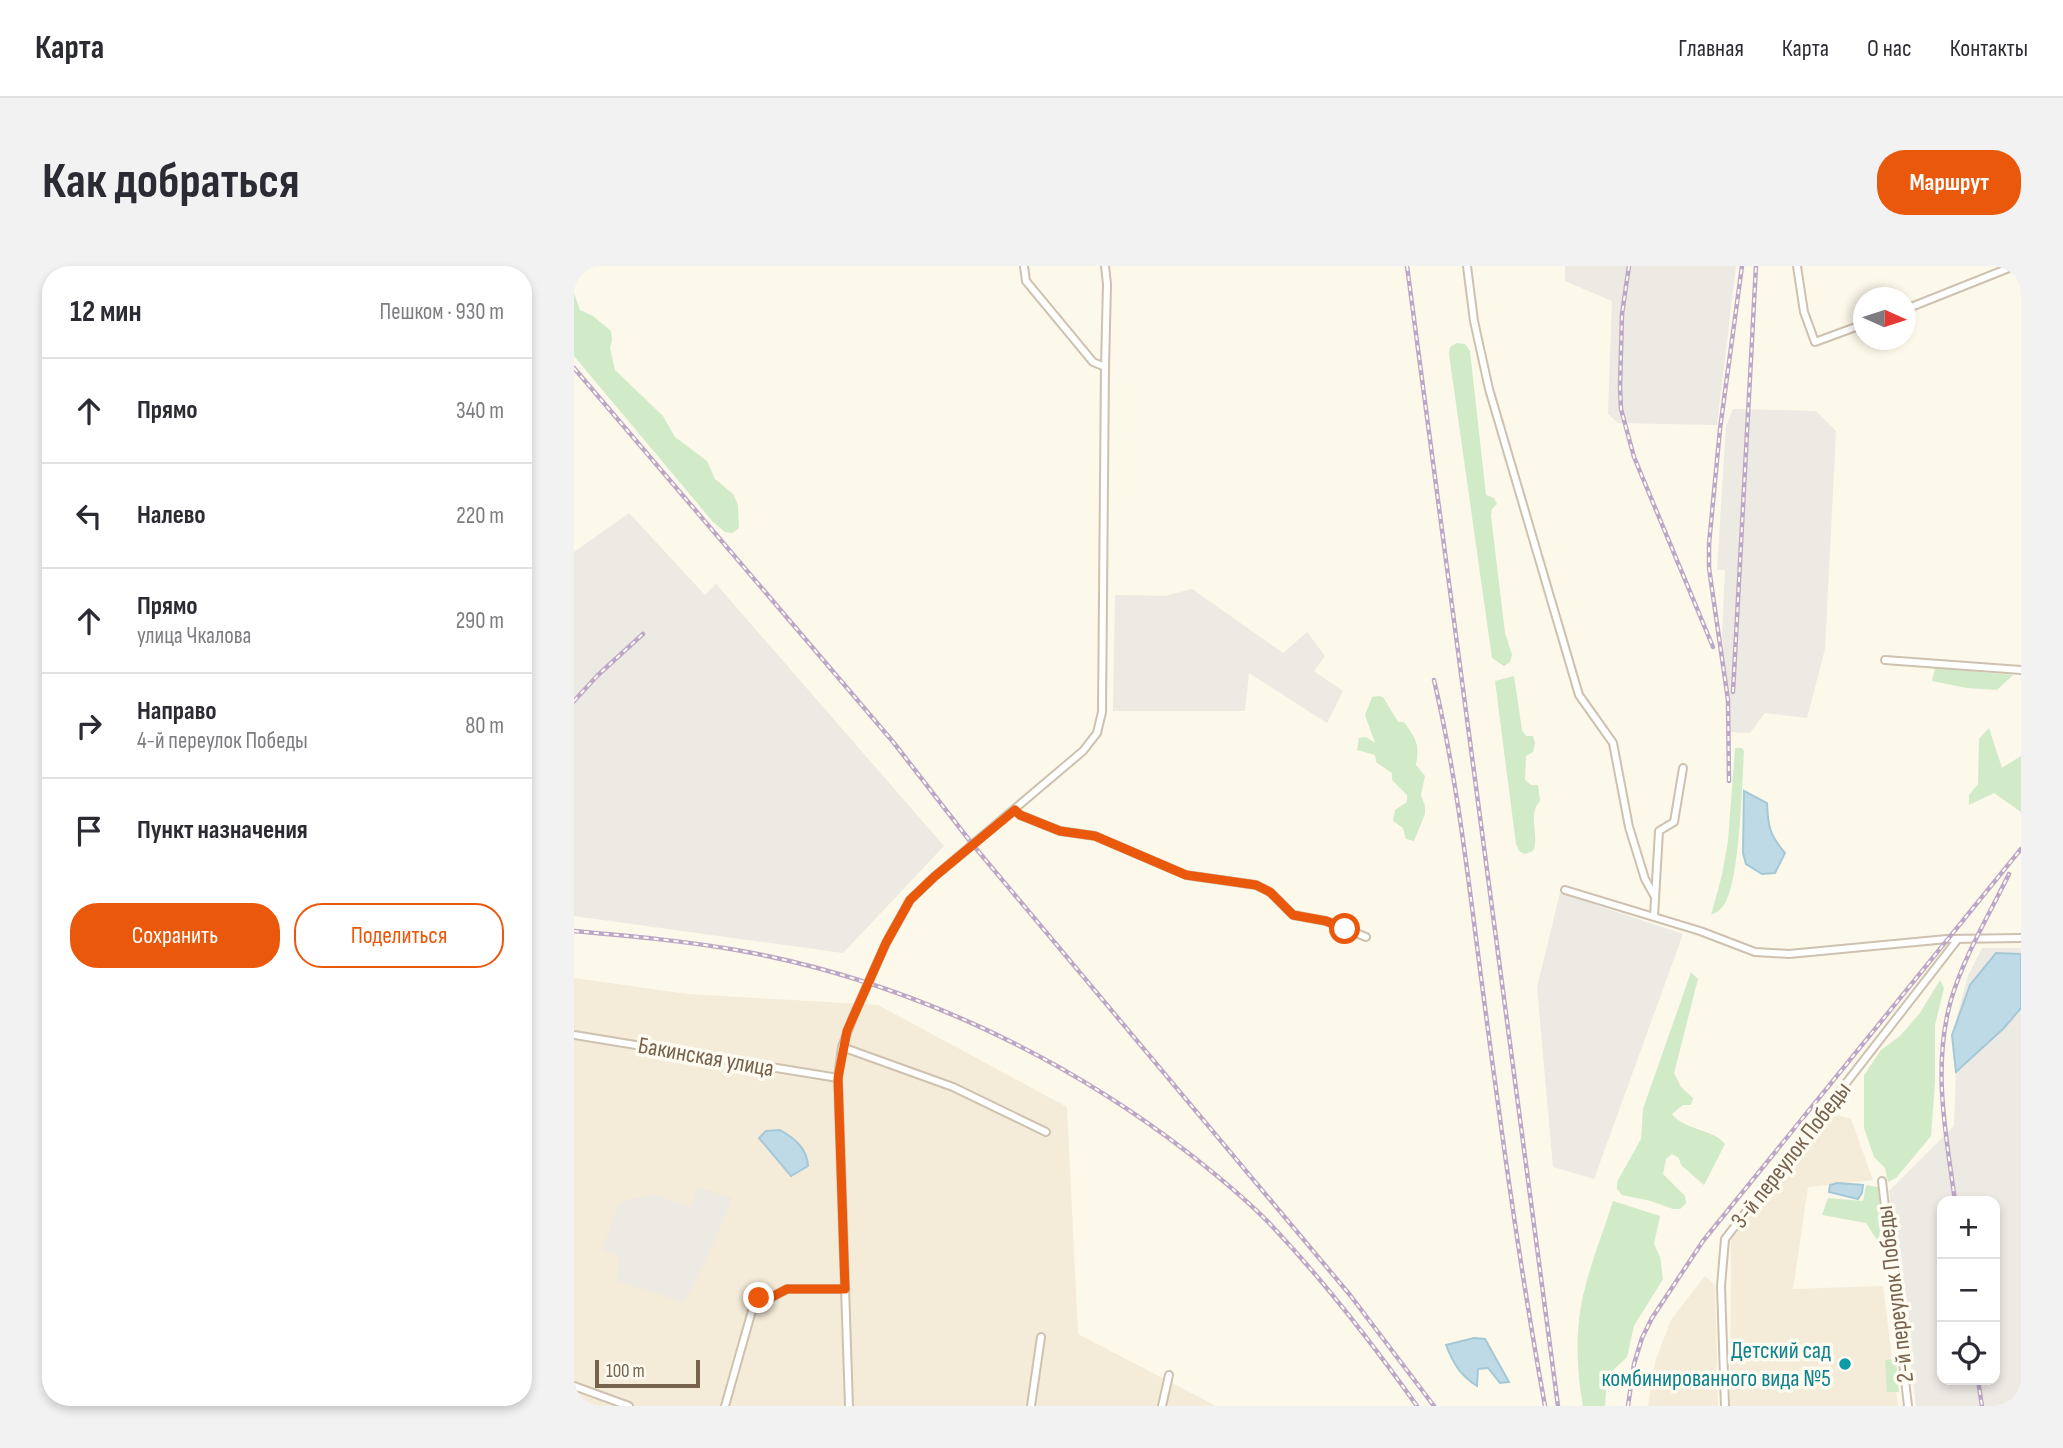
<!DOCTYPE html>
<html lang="ru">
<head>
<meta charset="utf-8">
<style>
  :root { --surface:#fff; --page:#f2f2f3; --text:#2b2b33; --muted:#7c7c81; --line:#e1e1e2; --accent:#ea580c }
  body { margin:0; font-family:"Sofia Sans Condensed",sans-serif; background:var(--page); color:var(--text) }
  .controls { position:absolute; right:21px; bottom:21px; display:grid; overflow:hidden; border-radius:14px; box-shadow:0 4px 10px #0003 }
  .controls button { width:63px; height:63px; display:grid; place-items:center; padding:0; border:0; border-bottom:2px solid var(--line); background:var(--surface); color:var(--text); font:35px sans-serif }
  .compass { position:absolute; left:1279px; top:21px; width:63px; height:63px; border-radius:50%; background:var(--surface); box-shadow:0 4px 10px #0003; rotate:93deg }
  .scale { position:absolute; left:21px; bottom:18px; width:105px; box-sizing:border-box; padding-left:7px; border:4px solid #77624d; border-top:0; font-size:19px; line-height:24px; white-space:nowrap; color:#77624d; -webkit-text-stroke:5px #fefbf1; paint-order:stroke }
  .stop { position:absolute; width:21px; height:21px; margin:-16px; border:5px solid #ea580c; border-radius:50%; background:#fff }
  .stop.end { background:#ea580c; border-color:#fff; box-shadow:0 2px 7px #0008 }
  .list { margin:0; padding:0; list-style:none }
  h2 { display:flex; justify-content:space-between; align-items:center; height:91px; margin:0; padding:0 28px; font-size:30px }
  h2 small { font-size:23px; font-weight:400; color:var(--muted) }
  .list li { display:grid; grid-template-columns:46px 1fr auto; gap:21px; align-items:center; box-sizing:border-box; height:105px; padding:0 28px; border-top:2px solid var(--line) }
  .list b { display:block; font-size:26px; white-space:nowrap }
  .list p { margin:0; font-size:23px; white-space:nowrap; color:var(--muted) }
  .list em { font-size:23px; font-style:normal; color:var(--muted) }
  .actions { display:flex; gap:14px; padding:21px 28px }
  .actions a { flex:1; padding:16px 0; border:2px solid var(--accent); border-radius:28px; text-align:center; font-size:24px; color:var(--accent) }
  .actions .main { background:var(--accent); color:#fff }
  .icon { flex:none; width:38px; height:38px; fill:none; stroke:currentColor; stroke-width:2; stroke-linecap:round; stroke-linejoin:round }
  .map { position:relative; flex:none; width:1447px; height:1140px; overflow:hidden; border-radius:28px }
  header { display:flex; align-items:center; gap:42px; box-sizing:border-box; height:98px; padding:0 35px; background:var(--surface); border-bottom:2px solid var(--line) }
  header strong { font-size:33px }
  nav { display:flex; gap:38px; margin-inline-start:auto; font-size:24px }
  .intro { display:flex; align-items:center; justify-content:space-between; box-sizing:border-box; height:168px; padding:0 42px }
  h1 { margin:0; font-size:49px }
  .button { padding:18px 32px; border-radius:28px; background:var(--accent); color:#fff; font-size:24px; font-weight:700 }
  main { display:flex; gap:42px; padding:0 42px }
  aside { flex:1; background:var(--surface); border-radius:28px; box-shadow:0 4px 10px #0003 }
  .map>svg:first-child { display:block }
</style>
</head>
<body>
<header>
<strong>Карта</strong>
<nav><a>Главная</a><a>Карта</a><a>О нас</a><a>Контакты</a></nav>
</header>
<div class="intro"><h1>Как добраться</h1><a class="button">Маршрут</a></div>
<main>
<aside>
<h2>12 мин<small>Пешком · 930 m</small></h2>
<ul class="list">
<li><svg class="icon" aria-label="ahead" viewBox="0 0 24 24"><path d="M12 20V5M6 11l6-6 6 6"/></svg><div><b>Прямо</b></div><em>340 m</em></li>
<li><svg class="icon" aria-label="left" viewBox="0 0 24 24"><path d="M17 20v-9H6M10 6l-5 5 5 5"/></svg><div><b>Налево</b></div><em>220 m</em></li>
<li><svg class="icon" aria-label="ahead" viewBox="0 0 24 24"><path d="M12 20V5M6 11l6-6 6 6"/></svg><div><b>Прямо</b><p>улица Чкалова</p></div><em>290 m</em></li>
<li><svg class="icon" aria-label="right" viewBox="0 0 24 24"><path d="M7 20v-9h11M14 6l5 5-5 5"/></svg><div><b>Направо</b><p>4-й переулок Победы</p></div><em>80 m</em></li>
<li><svg class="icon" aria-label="arrive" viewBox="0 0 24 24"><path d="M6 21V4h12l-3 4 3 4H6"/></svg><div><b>Пункт назначения</b></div></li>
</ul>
<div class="actions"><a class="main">Сохранить</a><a>Поделиться</a></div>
</aside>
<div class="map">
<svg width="1447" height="1140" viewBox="0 0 1447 1140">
  <rect width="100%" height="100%" fill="#fcf8ea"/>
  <g fill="#f4ebd8">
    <polygon points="0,712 113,728 304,739 493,841 504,1068 642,1140 0,1140"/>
    <polygon points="1256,847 1277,853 1299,914 1234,921 1219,1023 1309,1020 1324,1140 1156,1140 1157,973"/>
    <polygon points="1131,1010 1141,1019 1144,1140 1074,1140 1081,1096 1097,1054"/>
  </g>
  <g fill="#ede9e3" fill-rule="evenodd">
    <polygon points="991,0 1162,0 1143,159 1044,157 1034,148 1038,35 991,15"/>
    <polygon points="1159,143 1242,145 1262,165 1251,383 1233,452 1191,447 1176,467 1156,466 1148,369 1151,304 1143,304 1152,160"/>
    <polygon points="55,247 131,329 142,318 370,580 269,687 0,650 0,286"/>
    <polygon points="618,323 709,387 733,366 751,390 740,405 769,425 753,457 675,407 671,445 539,445 541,329 591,330"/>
    <polygon points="986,627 1109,668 1020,913 979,901 963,721"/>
    <path d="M1408 682H1447V1140H1342L1315 925 1380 860 1382 806 1378 769 1394 710ZM1368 935H1421V1114H1368Z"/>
    <polygon points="124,922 158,932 129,1001 110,1036 43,1015 45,990 29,983 45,936 81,929 116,941"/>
  </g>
  <g fill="#d1eac8">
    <polygon points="0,27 6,44 19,50 37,65 38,74 36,82 41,104 89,150 101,171 133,195 141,213 159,228 164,239 165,262 158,267 151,266 139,256 0,90"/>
    <polygon points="883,77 891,78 896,85 912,229 920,232 923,238 918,243 917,250 931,367 938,389 936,396 930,400 918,392 875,88 876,81"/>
    <polygon points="1361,402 1439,409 1423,424 1393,422 1358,415"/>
    <path d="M940 410 948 464 952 470H959L961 477 959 486 952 490 951 514 957 519H964L966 535C953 549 966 569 959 585L951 588 945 585 942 578 921 415Z"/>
    <path d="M805 430 809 431 824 456H830C842 473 846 478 842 499L851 510 847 529 851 540V548L840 575 832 573 829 562 819 555 821 544 833 536V529L818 514V507L802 496 801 489 783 484 785 472 792 471 801 477 791 449 798 431Z"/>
    <polygon points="1415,462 1428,502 1447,490 1447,546 1420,527 1395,539 1395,529 1404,518 1405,473"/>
    <path d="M1161 482H1168L1170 485C1168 517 1166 616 1150 639 1146 644 1142 647 1137 649L1148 609 1154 575Z"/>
    <path d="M1117 706 1124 713 1100 807 1107 821 1119 832 1117 839H1109L1098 848C1111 865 1138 862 1151 878L1130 919 1107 899 1105 892 1098 888 1092 893 1089 908 1111 930 1112 937 1106 943H1099L1077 935 1048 929 1043 923V916L1067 873 1069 843Z"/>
    <polygon points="1366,714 1370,722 1361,759 1361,816 1357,870 1322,912 1314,916 1311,902 1300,891 1290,862 1290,809 1307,784 1326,770 1346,747"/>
    <polygon points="1292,919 1304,921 1308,966 1303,974 1292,957 1248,949 1254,932 1289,935"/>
    <path d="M1039 935 1086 950 1080 978 1086 991 1089 1013 1060 1060 1053 1091 1033 1110 1031 1140H1009C1002 1103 1001 1059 1011 1022 1018 993 1030 964 1039 935Z"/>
    <polygon points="1322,1093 1325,1126 1313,1126 1311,1094"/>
  </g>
  <g fill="#bedae6" stroke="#a5c8d7" stroke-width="2">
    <path d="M1170 525 1193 537C1194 560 1195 568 1211 587L1201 607 1188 608 1172 598 1169 587Z"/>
    <polygon points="1422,687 1447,688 1447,742 1430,762 1382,806 1378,769 1396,719"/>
    <path d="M206 864C220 872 233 882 234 900L217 910 185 872 192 865Z"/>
    <polygon points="1263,917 1289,919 1288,927 1284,933 1255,926 1256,919"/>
    <path d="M900 1072 911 1073 935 1116 926 1117 914 1102 904 1103 903 1120C886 1109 879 1097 872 1079Z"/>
  </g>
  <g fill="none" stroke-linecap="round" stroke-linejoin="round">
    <defs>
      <g id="street">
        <polyline points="531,0 533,18 531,101"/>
        <polyline points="893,0 900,55 915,123 1005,429 1039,477 1055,561 1071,613 1081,631"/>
        <polyline points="1223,0 1230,46 1241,76 1290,58"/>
        <polyline points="1332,43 1440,0"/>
        <polyline points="1311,394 1447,404"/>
        <polyline points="441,544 446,549 486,565 521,570 612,609 682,619 696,626 719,649 752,655 792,671"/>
        <polyline points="991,624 1126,665 1181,686 1215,688 1373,673 1447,672"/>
        <polyline points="1080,650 1085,565 1100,556 1109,502"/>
        <polyline points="0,769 264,812"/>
        <polyline points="268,781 379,821 472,866"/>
        <polyline points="1308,915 1334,1140"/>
        <polyline points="0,1120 55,1140"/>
        <polyline points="151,1140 179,1041 185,1032 196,1032 213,1023 271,1023"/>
        <polyline points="275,1140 264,812 268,781 279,751 312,677 336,634 360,611 509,485 523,467 528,446 531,101 519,96 452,15 450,0"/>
        <polyline points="457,1140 467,1071"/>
        <polyline points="588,1140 595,1109"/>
        <polyline points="1151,1140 1147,1020 1151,973 1384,673"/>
      </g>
    </defs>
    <use href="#street" stroke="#cec1af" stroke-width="10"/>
    <use href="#street" stroke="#fff" stroke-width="6"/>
    <defs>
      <g id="rail">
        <polyline points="833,0 984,1140"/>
        <polyline points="1055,0 1048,48 1046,121 1047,143 1060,191 1139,381"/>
        <polyline points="0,102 320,477 399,579 776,1029 860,1140"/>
        <path d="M860 414C883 512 894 611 907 711 926 855 945 998 971 1140"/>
        <polyline points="1159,426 1182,0"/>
        <polyline points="0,435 24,409 69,368"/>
        <polyline points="1155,515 1154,434 1135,302 1135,278 1146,163 1168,0"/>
        <path d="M0 665C56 670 112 675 168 685 331 715 487 788 617 889 645 911 673 934 697 959 750 1015 798 1077 843 1140"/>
        <path d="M1381 935C1372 868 1358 801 1377 734 1390 690 1415 649 1435 608"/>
        <polyline points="1404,1114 1408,1140"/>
        <polyline points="1054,1140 1060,1098 1068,1072 1078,1052 1129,975 1447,583"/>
      </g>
    </defs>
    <use href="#rail" stroke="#bda7c7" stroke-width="4.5"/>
    <use href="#rail" stroke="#fefbf1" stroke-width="2" stroke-dasharray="5" stroke-linecap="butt"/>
  </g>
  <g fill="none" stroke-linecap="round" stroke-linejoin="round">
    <polyline stroke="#ea580c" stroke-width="9" points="185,1032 196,1032 213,1023 271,1023 264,812 273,765 312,677 336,634 360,611 441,544 446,549 486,565 521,570 612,609 682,619 696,626 719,649 752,655 771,663"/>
  </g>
  <circle fill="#0f9aa8" stroke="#fefbf1" stroke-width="2.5" cx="1271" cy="1098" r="7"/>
  <g text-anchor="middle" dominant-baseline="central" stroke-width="7" stroke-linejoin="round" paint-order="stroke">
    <g font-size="24" fill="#77624d" stroke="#fefbf1">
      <text transform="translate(132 791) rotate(10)">Бакинская улица</text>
      <text transform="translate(1217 889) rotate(-52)">3-й переулок Победы</text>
      <text transform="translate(1321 1028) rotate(-97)">2-й переулок Победы</text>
    </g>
    <g font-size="24" fill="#0d838f" stroke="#fefbf1" text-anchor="end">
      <text x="1257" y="1084">Детский сад<tspan x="1257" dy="28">комбинированного вида №5</tspan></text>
    </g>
  </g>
</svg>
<div class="controls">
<button>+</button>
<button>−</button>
<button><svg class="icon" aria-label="locate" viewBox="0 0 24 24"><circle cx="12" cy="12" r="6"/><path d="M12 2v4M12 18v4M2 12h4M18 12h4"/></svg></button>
</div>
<svg class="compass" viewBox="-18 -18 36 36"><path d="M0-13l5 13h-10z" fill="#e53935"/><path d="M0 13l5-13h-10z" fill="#7c7c81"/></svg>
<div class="scale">100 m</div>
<div class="stop" style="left:771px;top:663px"></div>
<div class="stop end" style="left:185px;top:1032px"></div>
</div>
</main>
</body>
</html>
